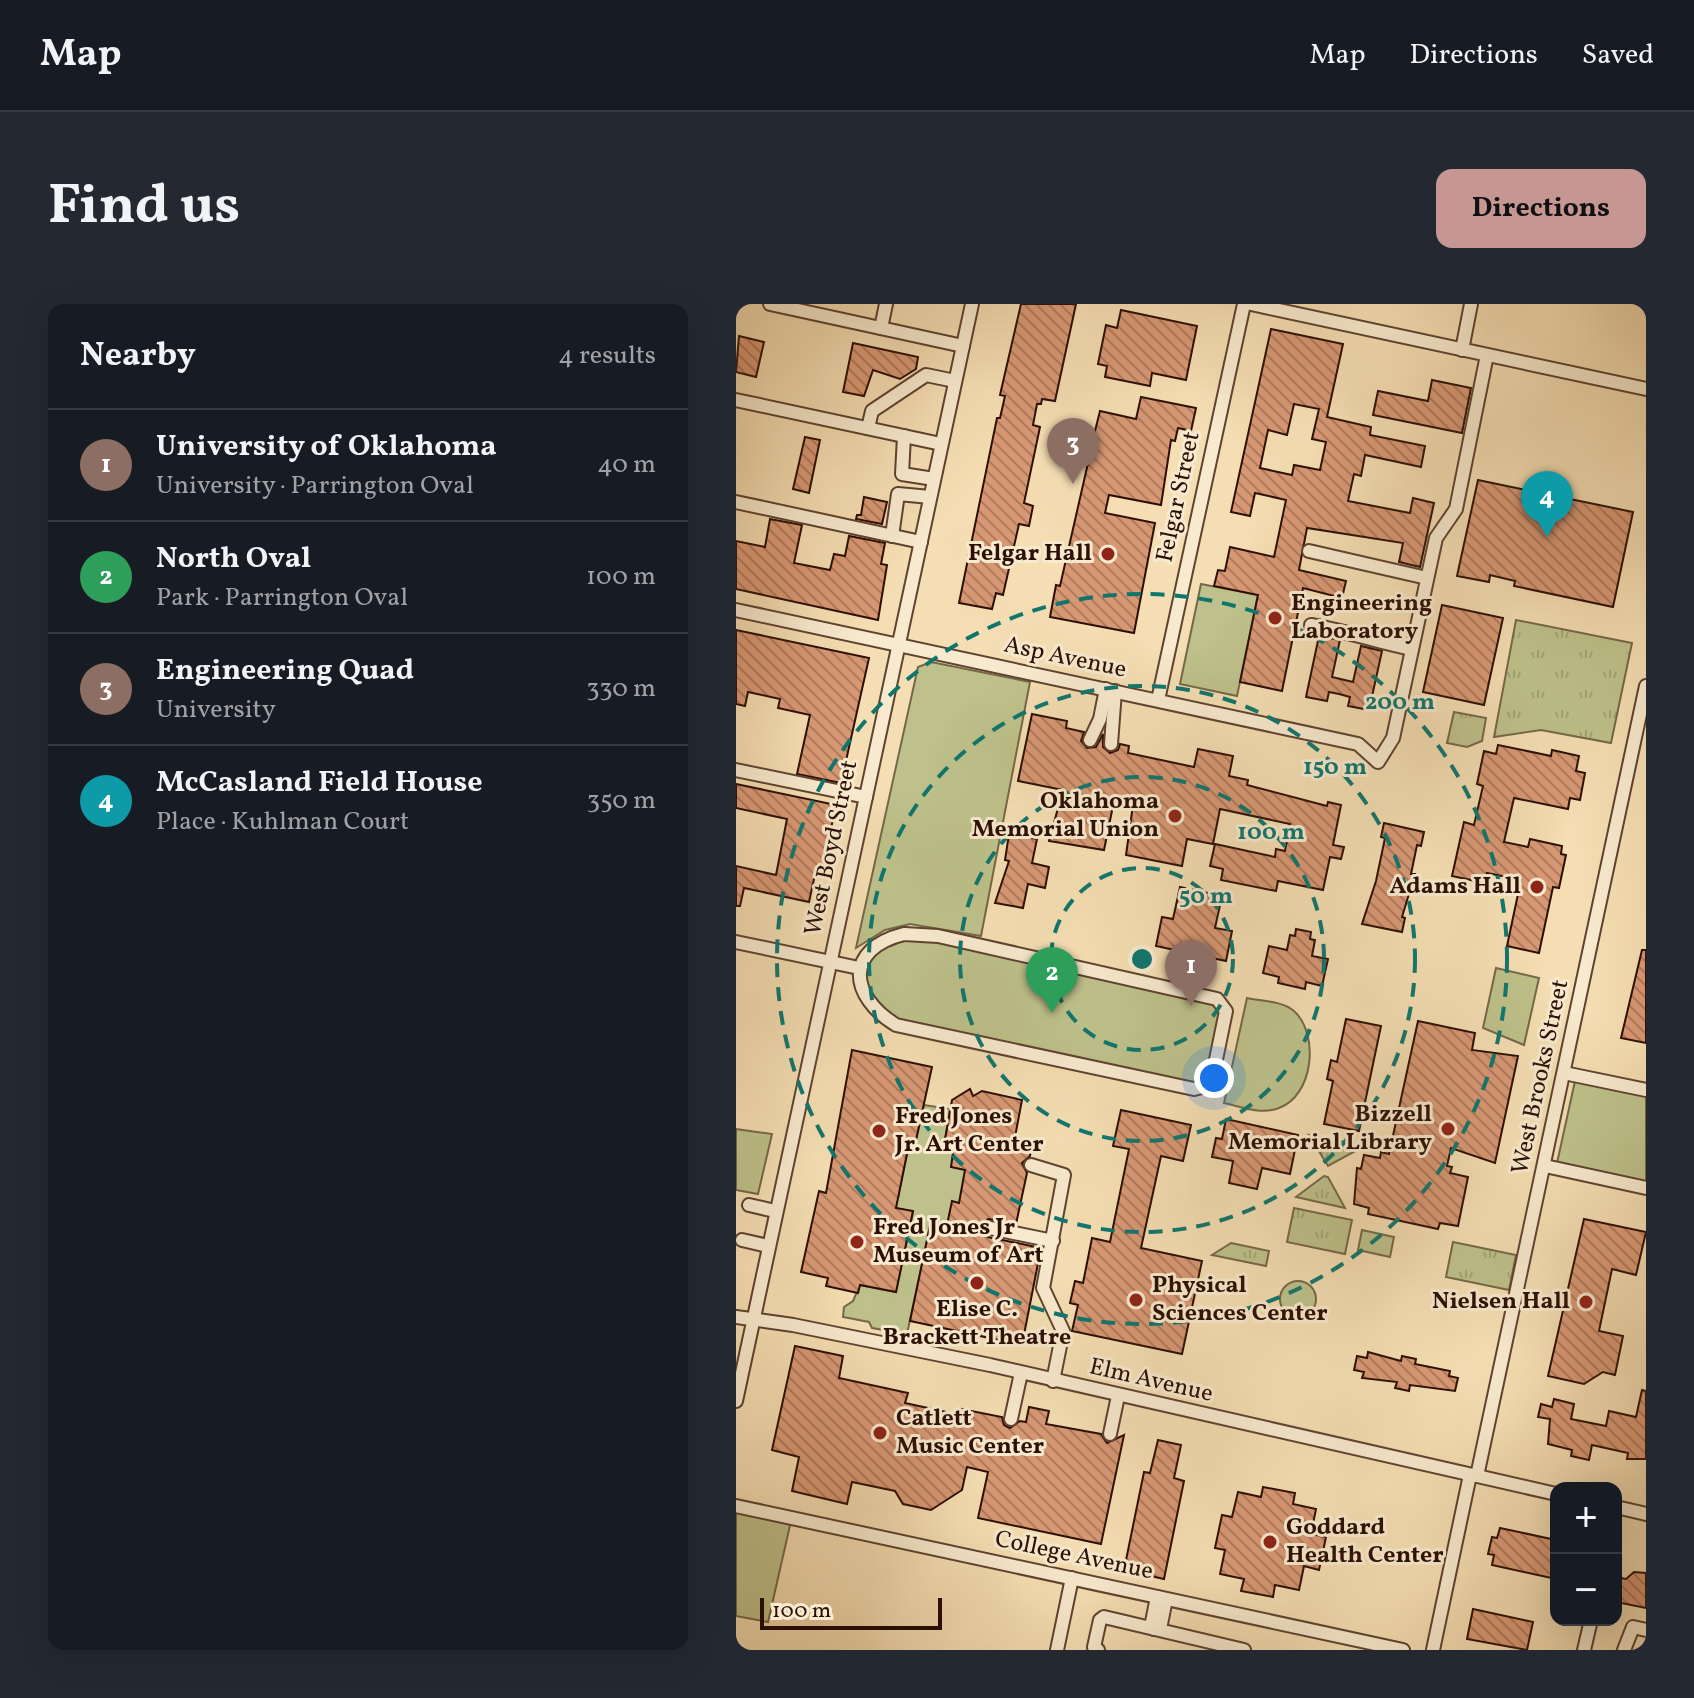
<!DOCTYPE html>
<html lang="en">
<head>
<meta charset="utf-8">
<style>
  :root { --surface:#171b24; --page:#242831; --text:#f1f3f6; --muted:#9ea1a6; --line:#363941; --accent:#c59692 }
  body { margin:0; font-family:Vollkorn,serif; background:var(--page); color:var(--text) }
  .controls { position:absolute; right:24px; bottom:24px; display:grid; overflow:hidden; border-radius:16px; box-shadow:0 8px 32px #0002 }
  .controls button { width:72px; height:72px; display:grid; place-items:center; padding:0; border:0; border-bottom:2px solid var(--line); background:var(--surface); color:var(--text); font:40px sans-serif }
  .scale { position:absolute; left:24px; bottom:20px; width:182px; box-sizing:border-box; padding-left:8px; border:4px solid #2c0f05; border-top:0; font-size:22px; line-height:28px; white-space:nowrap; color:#2c0f05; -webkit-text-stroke:6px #f8eace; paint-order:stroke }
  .you { position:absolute; left:478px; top:774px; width:28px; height:28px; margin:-20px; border:6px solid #fff; border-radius:50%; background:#1a73e8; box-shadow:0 0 0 12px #1a73e833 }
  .badge { display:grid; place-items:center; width:52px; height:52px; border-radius:50%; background:var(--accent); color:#fff; font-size:26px; font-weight:700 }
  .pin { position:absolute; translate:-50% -66px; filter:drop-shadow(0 2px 4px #0008) }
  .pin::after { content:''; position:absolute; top:42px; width:28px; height:24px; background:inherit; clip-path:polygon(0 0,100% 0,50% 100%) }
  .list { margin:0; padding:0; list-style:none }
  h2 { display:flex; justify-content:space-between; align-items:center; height:104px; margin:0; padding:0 32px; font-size:34px }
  h2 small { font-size:26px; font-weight:400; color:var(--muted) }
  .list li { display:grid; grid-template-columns:52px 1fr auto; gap:24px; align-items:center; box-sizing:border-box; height:112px; padding:0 32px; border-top:2px solid var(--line) }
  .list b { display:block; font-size:30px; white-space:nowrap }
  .list p { margin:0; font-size:26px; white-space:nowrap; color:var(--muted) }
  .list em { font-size:26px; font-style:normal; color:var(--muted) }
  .map { position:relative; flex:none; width:910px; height:1346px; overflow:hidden; border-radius:16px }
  header { display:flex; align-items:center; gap:48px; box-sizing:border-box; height:112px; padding:0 40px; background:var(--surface); border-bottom:2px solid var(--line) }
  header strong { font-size:38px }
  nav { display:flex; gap:44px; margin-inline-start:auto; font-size:28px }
  .intro { display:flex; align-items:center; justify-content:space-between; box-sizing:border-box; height:192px; padding:0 48px }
  h1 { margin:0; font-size:56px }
  .button { padding:20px 36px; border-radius:16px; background:var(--accent); color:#111; font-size:28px; font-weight:700 }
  main { display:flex; gap:48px; padding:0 48px }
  aside { flex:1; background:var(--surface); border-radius:16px; box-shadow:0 8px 32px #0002 }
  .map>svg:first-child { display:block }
</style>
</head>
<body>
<header>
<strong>Map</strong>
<nav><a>Map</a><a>Directions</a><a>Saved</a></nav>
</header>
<div class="intro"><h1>Find us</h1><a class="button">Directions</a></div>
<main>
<aside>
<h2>Nearby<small>4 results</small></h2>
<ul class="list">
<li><span class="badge" style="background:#8d6e63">1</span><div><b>University of Oklahoma</b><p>University · Parrington Oval</p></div><em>40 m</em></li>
<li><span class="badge" style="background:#2e9e5b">2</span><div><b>North Oval</b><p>Park · Parrington Oval</p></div><em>100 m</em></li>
<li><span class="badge" style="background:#8d6e63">3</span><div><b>Engineering Quad</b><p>University</p></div><em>330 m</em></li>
<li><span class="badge" style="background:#0f9aa8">4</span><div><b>McCasland Field House</b><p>Place · Kuhlman Court</p></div><em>350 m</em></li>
</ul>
</aside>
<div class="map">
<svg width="910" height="1346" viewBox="0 0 910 1346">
  <defs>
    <pattern id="grass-tufts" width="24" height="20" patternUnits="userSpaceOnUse" patternTransform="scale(2)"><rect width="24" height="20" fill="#bec18b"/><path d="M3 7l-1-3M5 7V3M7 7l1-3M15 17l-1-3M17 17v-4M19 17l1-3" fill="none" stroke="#a3a576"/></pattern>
    <pattern id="building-back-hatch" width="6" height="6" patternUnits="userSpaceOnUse" patternTransform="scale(2)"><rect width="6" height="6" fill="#d89874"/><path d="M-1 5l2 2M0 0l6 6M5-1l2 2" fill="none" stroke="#af7a5d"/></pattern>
  </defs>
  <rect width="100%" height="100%" fill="#f5deb3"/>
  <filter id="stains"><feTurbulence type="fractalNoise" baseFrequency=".0025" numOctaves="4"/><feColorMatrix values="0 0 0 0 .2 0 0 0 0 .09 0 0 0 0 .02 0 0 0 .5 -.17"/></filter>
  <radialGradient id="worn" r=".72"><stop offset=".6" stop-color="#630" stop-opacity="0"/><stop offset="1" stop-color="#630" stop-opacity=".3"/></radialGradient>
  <g fill="url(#grass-tufts)" stroke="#756848" stroke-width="2">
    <polygon points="780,316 896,339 875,439 805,426 758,433"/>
    <polygon points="718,408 750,414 746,437 731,443 711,439"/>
    <polygon points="573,831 624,841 623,845 592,862"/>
    <polygon points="588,872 592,873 609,904 560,893"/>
    <polygon points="558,904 616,916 609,950 551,938"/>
    <polygon points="717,938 780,951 773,986 710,973"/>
    <polygon points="495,939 533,947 530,962 476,951"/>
  </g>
  <g fill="#bec18b" stroke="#756848" stroke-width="2">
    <polygon points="465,280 522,291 501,392 444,380"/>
    <polygon points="195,358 294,378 245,632 174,620 149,626 120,644 182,363"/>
    <polygon points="188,630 488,702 470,782 169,724 136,703 126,657 137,646"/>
    <polygon points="760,664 803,674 788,741 747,724"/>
    <path d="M511 694C525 697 547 697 558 707 584 731 577 792 543 804 526 811 506 803 488 799Z"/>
    <polygon points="839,777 910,792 910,878 821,859"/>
    <polygon points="188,801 214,805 207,847 217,849 229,866 230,925 195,918 171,1030 136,1024 133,1018 107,1013 108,1003 117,997 124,981 160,988 177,908 146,901 162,894 174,835 180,836"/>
    <polygon points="0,825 36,830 22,890 0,886"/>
    <polygon points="626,926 658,933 654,953 622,946"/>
    <circle cx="562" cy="995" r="18"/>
    <polygon points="0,1208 55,1217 32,1318 0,1312"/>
  </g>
  <g fill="url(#building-back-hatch)" stroke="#2c0f05" stroke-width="2" fill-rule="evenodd">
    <polygon points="285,0 340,0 319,97 306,95 305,100 301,100 297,121 304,123 288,199 297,202 293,222 283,220 267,291 260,289 256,305 223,299 261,114 264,114 269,92 264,91"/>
    <polygon points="385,6 461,22 450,76 416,69 414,82 369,73 371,62 362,60 370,21 381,24"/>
    <path d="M535 25 607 40 591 113 635 123 634 131 689 142 685 163 629 151 625 172 618 170 612 197 674 209 677 194 698 199 684 263 663 258 667 239 571 224 563 266 610 277 606 294 567 284 546 387 504 378 522 291 478 282 482 266 489 267 494 243 538 253 550 196 519 189 514 212 495 208ZM558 100 583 105 576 135 590 138 584 166 558 161 556 171 524 164 532 126 551 131Z"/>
    <polygon points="3,32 28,38 20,73 0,68"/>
    <polygon points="117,39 182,53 180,65 164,75 137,66 128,92 107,88"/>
    <polygon points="696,76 735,84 726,129 637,111 642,87 692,97"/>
    <polygon points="405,93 460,104 455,127 442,124 439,137 435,136 425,201 373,191 369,209 419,219 398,329 314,313 320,281 324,282 352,159 348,158 355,130 358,131 364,107 400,115"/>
    <polygon points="69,133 84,136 73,189 57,185"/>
    <polygon points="742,176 897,208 877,303 778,282 779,277 754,271 753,278 721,272"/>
    <polygon points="128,193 151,198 146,220 120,215 121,211 125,211"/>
    <polygon points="34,215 66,221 58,259 94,266 98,250 109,252 113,232 149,239 145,260 151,261 142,316 0,285 0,237 29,243"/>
    <polygon points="706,301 767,314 748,401 687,388"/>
    <polygon points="0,326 133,354 105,479 61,470 74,411 42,404 44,395 12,388 9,402 0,400"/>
    <polygon points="583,332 604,336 596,373 617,378 625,342 646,347 633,406 612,402 614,393 603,390 593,388 591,397 570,393"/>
    <polygon points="296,410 331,417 330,424 348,428 345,437 351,444 360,443 367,430 367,443 374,449 382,446 384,440 393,442 392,449 458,463 462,445 497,452 493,472 512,476 511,481 591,502 592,498 605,501 597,541 608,543 605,555 594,553 587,586 542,577 540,587 485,576 487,565 474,562 479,540 539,553 540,545 549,547 554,520 484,505 477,540 451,535 446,562 390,551 397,501 378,497 368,546 313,537 327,486 282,477"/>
    <polygon points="762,441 815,452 816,446 843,452 840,467 849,469 844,496 834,494 832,505 778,494 768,538 792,543 794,535 826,542 825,550 830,551 823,584 817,583 803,649 771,642 785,576 751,569 749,579 716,572 728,518 738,521 747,482 741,480 748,447 760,450"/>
    <polygon points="0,480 100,501 87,562 81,561 73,598 8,584 4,602 0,602 0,562 40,571 51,515 0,504"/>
    <polygon points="648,519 688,528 685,542 681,541 675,570 679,570 666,613 669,614 666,628 626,620 640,577 649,534 645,533"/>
    <polygon points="273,530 301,535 296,559 313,563 309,584 292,580 287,604 259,599 273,557 269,556"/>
    <polygon points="444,583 486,592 479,624 496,627 490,657 420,642 426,613 437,615"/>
    <polygon points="560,625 575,628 574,635 579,636 576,652 592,655 586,682 570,678 569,685 542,679 543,673 527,669 533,642 551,646 554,631 559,632"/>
    <polygon points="906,646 910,646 910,739 885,734"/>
    <polygon points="610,715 645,722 623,827 588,820 597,777 591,775 595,756 601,758"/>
    <polygon points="682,717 739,729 736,746 782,752 759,859 715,844 711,862 716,863 714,869 732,873 722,922 704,919 702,925 632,910 633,904 618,900 621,864 625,865 628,851 644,854 645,848 653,850"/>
    <polygon points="116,746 196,763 180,836 174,835 160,904 177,907 160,988 124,981 122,989 90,982 92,974 65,968 83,887 90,889"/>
    <polygon points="234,785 237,792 246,787 286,796 279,833 284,840 296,842 294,852 286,859 291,869 280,920 252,915 245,923 252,933 305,944 286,1041 174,1017 195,917 211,921 216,897 223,899 229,866 215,863 217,849 207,847 216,796"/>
    <polygon points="385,806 455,821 447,857 425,852 405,944 466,957 446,1050 336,1027 342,1001 334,999 339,977 347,979 356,934 374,938 393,845 377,842"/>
    <polygon points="490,815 562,831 554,870 526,864 521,885 493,879 497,857 476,853 480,834 486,835"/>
    <polygon points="848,915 910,928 900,971 876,965 863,1027 887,1032 879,1071 867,1068 848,1080 812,1072"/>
    <polygon points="59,1042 107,1052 103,1074 172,1089 169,1099 224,1111 225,1105 266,1113 268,1121 274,1124 284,1117 290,1118 293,1103 313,1107 310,1120 365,1130 371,1139 388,1131 365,1240 242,1214 252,1168 231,1163 226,1186 195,1206 167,1200 159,1187 116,1178 111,1200 56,1187 63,1153 36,1146"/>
    <polygon points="632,1048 665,1057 666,1052 680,1055 679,1060 714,1067 713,1072 722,1074 719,1087 674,1081 673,1087 659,1084 661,1078 626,1074 628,1068 618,1066 621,1052 631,1054"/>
    <polygon points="906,1086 910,1087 910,1155 891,1155 892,1149 856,1141 853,1156 835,1152 836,1146 812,1140 814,1115 802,1113 805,1100 816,1103 818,1095 838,1100 835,1115 870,1122 873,1107 900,1113"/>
    <polygon points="422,1136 445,1141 438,1174 448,1177 428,1275 388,1266 408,1168 414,1169"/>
    <polygon points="527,1183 559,1189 557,1200 580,1205 575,1230 590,1233 583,1266 568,1262 563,1286 539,1281 537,1293 505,1287 508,1275 484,1270 489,1246 479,1244 486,1211 496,1213 502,1188 525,1193"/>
    <polygon points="764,1224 820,1236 820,1275 756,1261 758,1251 752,1250 756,1233 761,1234"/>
    <polygon points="898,1268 910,1269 910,1304 880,1298 880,1273 890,1275"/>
    <polygon points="737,1305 797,1318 791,1346 731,1335"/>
  </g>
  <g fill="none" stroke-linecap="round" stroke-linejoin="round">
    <defs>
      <g id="minor">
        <polyline points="34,0 227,42"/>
        <polyline points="515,0 910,85"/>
        <polyline points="145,24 150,0"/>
        <polyline points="726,46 735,0"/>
        <polyline points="0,96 205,140"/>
        <polyline points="132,124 136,107 190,71 219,77"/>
        <polyline points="168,132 166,170 198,175"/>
        <polyline points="0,198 185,238"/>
        <polyline points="156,232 162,190 194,193"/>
        <polyline points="573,247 691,274"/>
        <polyline points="0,306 622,440 642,458 657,434 700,234 720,205 751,51"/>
        <path d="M575 321C611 327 641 338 676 345"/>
        <polyline points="422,396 508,0"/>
        <polyline points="354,436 364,415 370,385"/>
        <polyline points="375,440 379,387"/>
        <polyline points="0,466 130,493"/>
        <path d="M168 630 202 632 481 695 490 707 476 775 470 782 458 785 160 721C113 692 108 645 168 630Z"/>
        <polyline points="0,638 123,664"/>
        <polyline points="828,769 910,786"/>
        <polyline points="295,861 328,871 307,984 327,1027 317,1077"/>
        <polyline points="809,862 910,884"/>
        <polyline points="13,901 39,907"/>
        <polyline points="254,924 317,937"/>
        <polyline points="6,936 32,942"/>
        <polyline points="0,1013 57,1021 254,1061 820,1190"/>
        <polyline points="0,1097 236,0"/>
        <polyline points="275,1115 285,1069"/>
        <polyline points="374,1130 382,1092"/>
        <polyline points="741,1172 910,382"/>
        <polyline points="0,1202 667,1346"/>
        <polyline points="880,1203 910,1210"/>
        <polyline points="421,1293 416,1318 418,1325 425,1320 430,1295"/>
        <polyline points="321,1346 336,1274"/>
        <polyline points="362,1346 358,1343 364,1316 368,1313 508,1346"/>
        <polyline points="697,1346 734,1171"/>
        <polyline points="848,1346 855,1316"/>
        <polyline points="888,1346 897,1323 910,1326"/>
      </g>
    </defs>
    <use href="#minor" stroke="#5e4330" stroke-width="16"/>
    <use href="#minor" stroke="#f8eace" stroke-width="12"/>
  </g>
  <g fill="none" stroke="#0f766e" stroke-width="4" stroke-dasharray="14 10">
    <circle cx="406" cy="655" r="91"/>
    <circle cx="406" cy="655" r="182"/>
    <circle cx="406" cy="655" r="273"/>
    <circle cx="406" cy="655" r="365"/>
  </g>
  <g fill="#8f2418" stroke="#f8eace" stroke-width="3">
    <circle cx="372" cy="250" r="8"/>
    <circle cx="539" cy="314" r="8"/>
    <circle cx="439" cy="512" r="8"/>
    <circle cx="801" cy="583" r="8"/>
    <circle cx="712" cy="825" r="8"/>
    <circle cx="143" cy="827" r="8"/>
    <circle cx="121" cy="938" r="8"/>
    <circle cx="241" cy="979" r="8"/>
    <circle cx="400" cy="996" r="8"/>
    <circle cx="850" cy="998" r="8"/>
    <circle cx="144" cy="1129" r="8"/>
    <circle cx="534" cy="1238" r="8"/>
  </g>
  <g text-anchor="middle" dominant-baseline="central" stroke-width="6" stroke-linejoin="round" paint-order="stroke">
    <g font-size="24" fill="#2c0f05" stroke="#f8eace">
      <text transform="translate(443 193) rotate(-78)">Felgar Street</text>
      <text transform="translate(329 354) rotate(12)">Asp Avenue</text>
      <text transform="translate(96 544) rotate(-78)">West Boyd Street</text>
      <text transform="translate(805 773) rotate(-78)">West Brooks Street</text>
      <text transform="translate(415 1077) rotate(13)">Elm Avenue</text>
      <text transform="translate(338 1252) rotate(12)">College Avenue</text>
    </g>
    <g font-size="24" font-weight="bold" fill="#2c0f05" stroke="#f8eace" text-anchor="start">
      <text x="356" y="250" text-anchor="end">Felgar Hall</text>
      <text x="555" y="300">Engineering<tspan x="555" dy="28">Laboratory</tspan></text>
      <text x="423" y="498" text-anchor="end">Oklahoma<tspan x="423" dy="28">Memorial Union</tspan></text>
      <text x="785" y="583" text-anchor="end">Adams Hall</text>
      <text x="696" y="811" text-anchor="end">Bizzell<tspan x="696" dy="28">Memorial Library</tspan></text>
      <text x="159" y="813">Fred Jones<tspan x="159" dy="28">Jr. Art Center</tspan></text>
      <text x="137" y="924">Fred Jones Jr<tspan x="137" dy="28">Museum of Art</tspan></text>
      <text x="416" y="982">Physical<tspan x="416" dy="28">Sciences Center</tspan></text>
      <text x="834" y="998" text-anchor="end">Nielsen Hall</text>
      <text x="241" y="1006" text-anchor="middle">Elise C.<tspan x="241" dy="28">Brackett Theatre</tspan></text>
      <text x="160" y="1115">Catlett<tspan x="160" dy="28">Music Center</tspan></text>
      <text x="550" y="1224">Goddard<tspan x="550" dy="28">Health Center</tspan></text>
    </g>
  </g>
  <circle cx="406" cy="655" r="12" fill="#0f766e" stroke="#f8eace" stroke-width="4"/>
  <g font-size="24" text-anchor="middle" font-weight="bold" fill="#0f766e" stroke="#f8eace" stroke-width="6" stroke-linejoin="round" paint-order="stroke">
    <text x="664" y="405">200 m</text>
    <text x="599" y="470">150 m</text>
    <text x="535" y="535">100 m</text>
    <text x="470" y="599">50 m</text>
  </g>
  <rect width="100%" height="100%" filter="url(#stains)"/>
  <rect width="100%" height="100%" fill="url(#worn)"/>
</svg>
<div class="controls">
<button>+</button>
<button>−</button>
</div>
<div class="scale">100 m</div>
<div class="you"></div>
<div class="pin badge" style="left:455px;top:702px;background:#8d6e63">1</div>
<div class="pin badge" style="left:316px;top:709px;background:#2e9e5b">2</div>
<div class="pin badge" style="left:337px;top:180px;background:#8d6e63">3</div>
<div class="pin badge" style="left:811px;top:233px;background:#0f9aa8">4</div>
</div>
</main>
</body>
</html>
